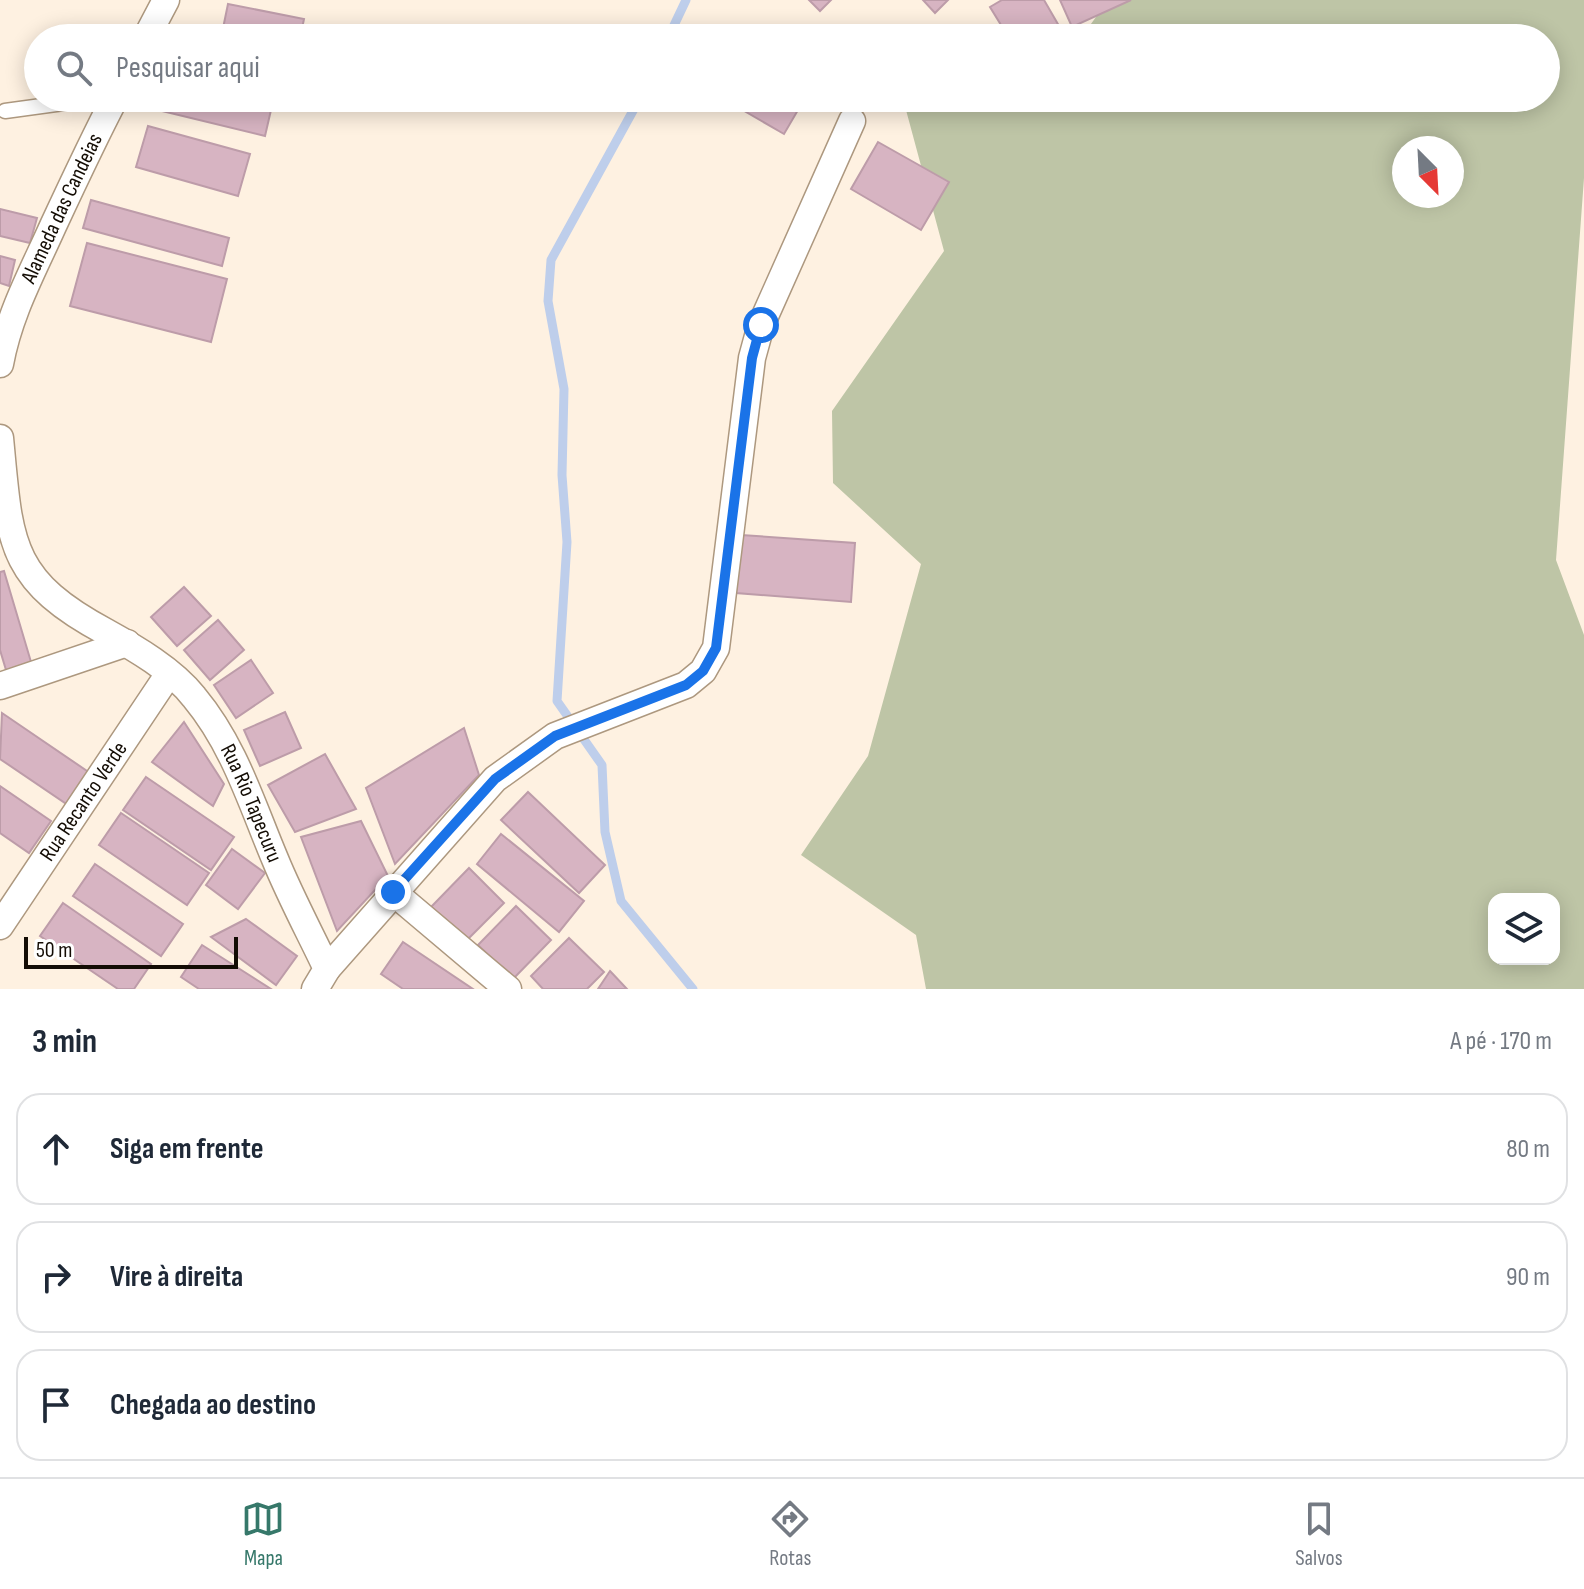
<!DOCTYPE html>
<html lang="pt">
<head>
<meta charset="utf-8">
<style>
  :root { --surface:#fff; --page:#f2f2f3; --text:#1f2937; --muted:#747a83; --line:#e0e1e3; --accent:#36786a }
  body { margin:0; font-family:"Sofia Sans Condensed",sans-serif; background:var(--page); color:var(--text) }
  .controls { position:absolute; right:24px; bottom:24px; display:grid; overflow:hidden; border-radius:16px; box-shadow:0 4px 20px #0003 }
  .controls button { width:72px; height:72px; display:grid; place-items:center; padding:0; border:0; border-bottom:2px solid var(--line); background:var(--surface); color:var(--text); font:40px sans-serif }
  .compass { position:absolute; left:1392px; top:136px; width:72px; height:72px; border-radius:50%; background:var(--surface); box-shadow:0 4px 20px #0003; rotate:156deg }
  .scale { position:absolute; left:24px; bottom:20px; width:214px; box-sizing:border-box; padding-left:8px; border:4px solid #130c04; border-top:0; font-size:22px; line-height:28px; white-space:nowrap; color:#130c04; -webkit-text-stroke:6px #fff; paint-order:stroke }
  .stop { position:absolute; width:24px; height:24px; margin:-18px; border:6px solid #1a73e8; border-radius:50%; background:#fff }
  .stop.end { background:#1a73e8; border-color:#fff; box-shadow:0 2px 8px #0008 }
  .list { margin:0; padding:0; list-style:none }
  h2 { display:flex; justify-content:space-between; align-items:center; height:104px; margin:0; padding:0 32px; font-size:34px }
  h2 small { font-size:26px; font-weight:400; color:var(--muted) }
  .list li { display:grid; grid-template-columns:52px 1fr auto; gap:24px; align-items:center; box-sizing:border-box; height:112px; margin:0 16px 16px; padding:0 16px; border:2px solid var(--line); border-radius:24px }
  .list b { display:block; font-size:30px; white-space:nowrap }
  .list em { font-size:26px; font-style:normal; color:var(--muted) }
  .icon { flex:none; width:44px; height:44px; fill:none; stroke:currentColor; stroke-width:2; stroke-linecap:round; stroke-linejoin:round }
  .map { position:relative; flex:none; width:1584px; height:989px; overflow:hidden }
  .search { position:absolute; background:var(--surface); box-shadow:0 4px 20px #0003; left:24px; right:24px; top:24px; height:88px; display:flex; align-items:center; gap:20px; box-sizing:border-box; padding:0 28px; border-radius:44px; color:var(--muted); font-size:30px }
  .sheet { height:488px; background:var(--surface) }
  nav { display:flex; justify-content:space-around; align-items:center; box-sizing:border-box; height:112px; border-top:2px solid var(--line); background:var(--surface); font-size:22px; color:var(--muted) }
  nav a { display:grid; justify-items:center; gap:4px }
  nav .on { color:var(--accent) }
  .map>svg:first-child { display:block }
</style>
</head>
<body>
<div class="map">
<svg width="1584" height="989" viewBox="0 0 1584 989">
  <rect width="100%" height="100%" fill="#fef1e1"/>
  <path fill="#bec5a6" fill-rule="evenodd" d="M1108 0H1584V178L1556 560 1584 635V989H926L916 935 801 855 868 756 921 564 833 483 832 411 944 251 906 110 923 98H1546V38H1081ZM1404 148H1452V196H1404ZM1494 899H1554V959H1494Z"/>
  <g fill="none" stroke-linecap="round" stroke-linejoin="round">
    <g stroke="#beceeb" stroke-width="9">
      <polyline points="668,38 686,0"/>
      <polyline points="640,98 551,260 548,301 564,389 562,475 567,542 557,701 602,765 605,832 621,901 693,989"/>
    </g>
  </g>
  <g fill="#d7b4c2" stroke="#bd9ca9" stroke-width="2">
    <polygon points="809,0 831,0 820,11"/>
    <polygon points="923,0 948,0 935,13"/>
    <polygon points="1002,0 1044,0 1066,38 1009,38 990,7"/>
    <polygon points="1060,0 1131,0 1072,27"/>
    <polygon points="228,4 304,19 300,38 221,38"/>
    <polygon points="165,98 221,98 271,110 265,136 162,111"/>
    <polygon points="722,98 805,98 784,134"/>
    <polygon points="148,126 250,154 238,196 136,167"/>
    <polygon points="878,142 949,182 921,230 851,189"/>
    <polygon points="91,200 229,238 222,266 83,228"/>
    <polygon points="0,209 37,218 30,243 0,236"/>
    <polygon points="87,243 227,279 211,342 70,306"/>
    <polygon points="0,256 15,260 9,286 0,283"/>
    <polygon points="741,535 855,543 851,602 736,593"/>
    <polygon points="4,571 34,672 9,680 0,650 0,572"/>
    <polygon points="184,587 211,616 177,646 151,617"/>
    <polygon points="218,620 244,650 210,680 184,650"/>
    <polygon points="251,660 273,693 236,718 214,685"/>
    <polygon points="285,712 301,748 260,766 244,730"/>
    <polygon points="2,713 90,773 68,805 0,759"/>
    <polygon points="184,722 224,784 213,806 152,762"/>
    <polygon points="464,728 479,775 395,864 366,788"/>
    <polygon points="325,754 356,809 295,832 268,785"/>
    <polygon points="146,777 234,837 211,870 123,810"/>
    <polygon points="0,786 51,821 29,853 0,833"/>
    <polygon points="528,792 605,865 579,893 501,820"/>
    <polygon points="121,813 209,873 187,905 99,845"/>
    <polygon points="361,821 388,876 337,931 301,837"/>
    <polygon points="501,834 584,901 559,932 477,864"/>
    <polygon points="232,849 265,873 238,909 206,885"/>
    <polygon points="95,864 183,924 161,956 73,896"/>
    <polygon points="469,868 504,903 466,941 431,907"/>
    <polygon points="63,903 151,964 134,989 118,989 40,936"/>
    <polygon points="516,906 551,940 513,979 478,945"/>
    <polygon points="246,919 297,956 276,985 211,937"/>
    <polygon points="569,938 604,972 587,989 543,989 531,976"/>
    <polygon points="403,942 473,989 403,989 381,974"/>
    <polygon points="202,945 271,989 199,989 181,977"/>
    <polygon points="610,971 627,989 598,989"/>
  </g>
  <g fill="none" stroke-linecap="round" stroke-linejoin="round">
    <defs>
      <polyline id="service" points="5,111 100,98"/>
      <g id="minor">
        <polyline points="146,38 166,0"/>
        <path id="s1" d="M0 364C9 314 32 273 53 226 73 183 93 140 115 98"/>
        <path id="s2" d="M0 438C10 541 7 579 106 632 135 648 173 670 194 697 234 745 251 802 275 859 290 896 310 933 327 969L315 989"/>
        <polyline points="0,686 127,643"/>
        <polyline points="393,892 508,989"/>
        <path id="s3" d="M0 926 168 675"/>
        <polyline points="327,969 495,779 555,736 686,685 703,671 716,648 752,358 761,325 852,121"/>
      </g>
    </defs>
    <use href="#service" stroke="#ad987f" stroke-width="17"/>
    <use href="#minor" stroke="#ad987f" stroke-width="29"/>
    <use href="#service" stroke="#fff" stroke-width="14"/>
    <use href="#minor" stroke="#fff" stroke-width="26"/>
  </g>
  <g fill="none" stroke-linecap="round" stroke-linejoin="round">
    <polyline stroke="#1a73e8" stroke-width="10" points="393,892 495,779 555,736 686,685 703,671 716,648 752,358 761,325"/>
  </g>
  <g text-anchor="middle" dominant-baseline="central" stroke-width="7" stroke-linejoin="round" paint-order="stroke">
    <g font-size="22" fill="#130c04" stroke="#fff">
      <text stroke="none"><textPath href="#s1" startOffset="168">Alameda das Candeias</textPath></text>
      <text stroke="none"><textPath href="#s3" startOffset="150">Rua Recanto Verde</textPath></text>
      <text stroke="none"><textPath href="#s2" startOffset="468">Rua Rio Tapecuru</textPath></text>
    </g>
  </g>
</svg>
<div class="controls">
<button><svg class="icon" aria-label="layers" viewBox="0 0 24 24"><path d="M12 4l9 5-9 5-9-5zM3 14l9 5 9-5"/></svg></button>
</div>
<svg class="compass" viewBox="-18 -18 36 36"><path d="M0-13l5 13h-10z" fill="#e53935"/><path d="M0 13l5-13h-10z" fill="#747a83"/></svg>
<div class="scale">50 m</div>
<div class="stop" style="left:761px;top:325px"></div>
<div class="stop end" style="left:393px;top:892px"></div>
<div class="search"><svg class="icon" aria-label="search" viewBox="0 0 24 24"><circle cx="10" cy="10" r="6"/><path d="M15 15l6 6"/></svg>Pesquisar aqui</div>
</div>
<section class="sheet">
<h2>3 min<small>A pé · 170 m</small></h2>
<ul class="list">
<li><svg class="icon" aria-label="ahead" viewBox="0 0 24 24"><path d="M12 20V5M6 11l6-6 6 6"/></svg><div><b>Siga em frente</b></div><em>80 m</em></li>
<li><svg class="icon" aria-label="right" viewBox="0 0 24 24"><path d="M7 20v-9h11M14 6l5 5-5 5"/></svg><div><b>Vire à direita</b></div><em>90 m</em></li>
<li><svg class="icon" aria-label="arrive" viewBox="0 0 24 24"><path d="M6 21V4h12l-3 4 3 4H6"/></svg><div><b>Chegada ao destino</b></div></li>
</ul>
</section>
<nav>
<a class="on"><svg class="icon" aria-label="map" viewBox="0 0 24 24"><path d="M3 6l6-2 6 2 6-2v14l-6 2-6-2-6 2zM9 4v14M15 6v14"/></svg>Mapa</a>
<a><svg class="icon" aria-label="directions" viewBox="0 0 24 24"><path d="M12 3l9 9-9 9-9-9zM9 14v-3h6M13 9l2 2-2 2"/></svg>Rotas</a>
<a><svg class="icon" aria-label="saved" viewBox="0 0 24 24"><path d="M7 4h10v16l-5-4-5 4z"/></svg>Salvos</a>
</nav>
</body>
</html>
